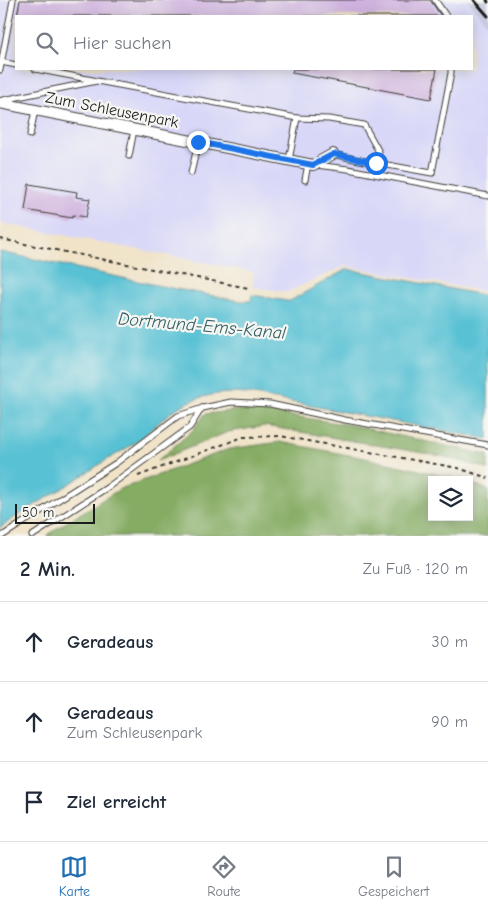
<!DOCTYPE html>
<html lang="de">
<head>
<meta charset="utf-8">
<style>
  :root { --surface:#fff; --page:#f2f2f3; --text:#1f2937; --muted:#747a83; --line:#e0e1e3; --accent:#1f6fb2 }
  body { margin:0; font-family:"Comic Neue",sans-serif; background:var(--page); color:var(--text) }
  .controls { position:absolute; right:15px; bottom:15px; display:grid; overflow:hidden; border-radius:0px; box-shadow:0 2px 12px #0003 }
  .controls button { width:45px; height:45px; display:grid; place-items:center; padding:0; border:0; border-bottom:1px solid var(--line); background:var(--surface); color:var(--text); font:25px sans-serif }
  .scale { position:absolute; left:15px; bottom:12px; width:80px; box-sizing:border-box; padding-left:5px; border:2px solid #1c1c1c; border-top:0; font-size:14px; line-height:18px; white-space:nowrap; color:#1c1c1c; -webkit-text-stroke:4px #f6f6f2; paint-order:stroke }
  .stop { position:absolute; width:15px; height:15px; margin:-11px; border:4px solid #1a73e8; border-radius:50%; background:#fff }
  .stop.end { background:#1a73e8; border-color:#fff; box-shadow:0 1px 5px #0008 }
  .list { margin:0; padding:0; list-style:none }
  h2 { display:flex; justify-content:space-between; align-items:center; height:65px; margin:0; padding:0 20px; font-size:21px }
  h2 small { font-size:16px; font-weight:400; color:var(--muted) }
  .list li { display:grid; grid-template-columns:32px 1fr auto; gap:15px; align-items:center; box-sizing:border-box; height:80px; padding:0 20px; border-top:1px solid var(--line) }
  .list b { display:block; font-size:19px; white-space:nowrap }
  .list p { margin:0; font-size:16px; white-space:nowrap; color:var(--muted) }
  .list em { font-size:16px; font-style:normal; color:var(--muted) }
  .icon { flex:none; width:28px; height:28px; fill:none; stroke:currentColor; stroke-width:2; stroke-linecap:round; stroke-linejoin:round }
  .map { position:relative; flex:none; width:488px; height:536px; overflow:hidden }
  .search { position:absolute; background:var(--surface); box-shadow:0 2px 12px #0003; left:15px; right:15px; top:15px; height:55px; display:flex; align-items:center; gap:12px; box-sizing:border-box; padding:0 18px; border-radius:0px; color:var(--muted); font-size:19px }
  .sheet { height:305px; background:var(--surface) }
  nav { display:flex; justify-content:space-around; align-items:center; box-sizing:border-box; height:70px; border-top:1px solid var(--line); background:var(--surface); font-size:14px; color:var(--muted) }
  nav a { display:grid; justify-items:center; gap:2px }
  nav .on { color:var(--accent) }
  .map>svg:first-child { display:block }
</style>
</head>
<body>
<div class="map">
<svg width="488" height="536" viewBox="0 0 488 536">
  <rect width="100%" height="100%" fill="#f6f6f2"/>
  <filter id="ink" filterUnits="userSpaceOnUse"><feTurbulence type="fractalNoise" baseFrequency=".02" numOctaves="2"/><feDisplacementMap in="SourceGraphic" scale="10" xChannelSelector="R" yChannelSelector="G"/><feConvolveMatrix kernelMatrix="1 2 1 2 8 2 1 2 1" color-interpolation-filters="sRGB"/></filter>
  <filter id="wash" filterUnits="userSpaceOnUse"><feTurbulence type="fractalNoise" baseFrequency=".0096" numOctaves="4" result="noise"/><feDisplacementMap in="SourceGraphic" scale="20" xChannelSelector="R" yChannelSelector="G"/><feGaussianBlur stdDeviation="1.12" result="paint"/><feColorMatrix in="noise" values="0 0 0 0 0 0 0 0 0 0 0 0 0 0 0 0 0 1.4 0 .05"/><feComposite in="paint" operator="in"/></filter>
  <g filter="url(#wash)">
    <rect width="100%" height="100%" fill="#f0e3c8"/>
    <path fill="#d8d7f8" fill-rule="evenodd" d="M0 0H467L488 25V292L345 266 287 292 253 287 254 272 0 223ZM16 16H472V69H16Z"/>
    <polygon fill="#bfc2dd" points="467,0 488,0 488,25"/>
    <g fill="#85ac63" stroke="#506440">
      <polygon points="247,409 350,425 488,455 488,470 485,468 441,456 265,426 228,432 157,461 192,431 205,414"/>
      <polygon points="280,442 365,458 464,480 432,480 432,517 469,517 469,482 488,490 488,536 47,536 57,528 120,489 229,449"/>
    </g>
    <path fill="#58c1d4" stroke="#3a6e78" d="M0 252 156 285 240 301H251L252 295 287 301H290L347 269 488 296V439L254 395C234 392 214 392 194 400 171 408 157 425 139 440 128 448 115 455 103 462 85 474 67 486 48 497 32 507 15 516 0 528Z"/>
    <g id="blocks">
      <g fill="#cfb2de">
        <polygon points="20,0 430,0 441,16 17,16"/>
        <polygon points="293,69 437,69 431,99 292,73"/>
        <polygon points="29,184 77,192 76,197 90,199 86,217 73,215 72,218 25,210"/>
      </g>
    </g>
  </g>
  <g filter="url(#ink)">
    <use href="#blocks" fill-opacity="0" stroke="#3c3a36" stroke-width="1"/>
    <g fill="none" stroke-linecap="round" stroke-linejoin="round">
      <defs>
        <g id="lane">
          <polyline points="435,0 446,16"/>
          <polyline points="1,62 16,65"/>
          <polyline points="35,69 93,80"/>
          <polyline points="0,70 13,0"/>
          <polyline points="3,100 97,81 297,118 329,119 364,125 379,152 376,163"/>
          <polyline points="30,135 35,110"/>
          <polyline points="333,154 354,159 432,173 451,73 451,69"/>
          <polyline points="129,156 134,130"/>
          <polyline points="289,160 297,118"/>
          <polyline points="316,165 348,169 488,196"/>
          <polyline points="191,173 198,143"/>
          <polyline points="305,180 308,164"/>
          <polyline points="2,536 116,463 178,416 203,408 231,402 270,404 345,420 488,445"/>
          <polyline points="32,536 108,487 190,427 202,408"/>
        </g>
        <polyline id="street" points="0,103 313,165 333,154"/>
      </defs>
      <use href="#lane" stroke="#3c3a36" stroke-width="7"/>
      <use href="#street" stroke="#3c3a36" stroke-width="12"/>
      <g stroke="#3c3a36" stroke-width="2" stroke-dasharray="4 4" stroke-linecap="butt">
        <polyline points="0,239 248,288"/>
        <polyline points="138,476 243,437 280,436 458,468 488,478"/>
      </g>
      <use href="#lane" stroke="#fff" stroke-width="5"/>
      <use href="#street" stroke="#fff" stroke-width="10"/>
      <g stroke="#1c1c1c" stroke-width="3">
        <polyline points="474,0 488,16"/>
        <polyline points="487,0 488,2"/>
      </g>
    </g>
  </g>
  <g fill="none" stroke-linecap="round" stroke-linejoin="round" filter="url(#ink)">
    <polyline stroke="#1a73e8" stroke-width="6" points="198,142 313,165 334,154 376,163"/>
  </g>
  <g text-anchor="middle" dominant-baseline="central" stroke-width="4.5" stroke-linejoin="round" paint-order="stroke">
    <g font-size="16" fill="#1c1c1c" stroke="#f6f6f2">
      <text transform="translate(112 110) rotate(11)">Zum Schleusenpark</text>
    </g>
    <g font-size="18" font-style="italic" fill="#345e66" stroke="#f6f6f2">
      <text transform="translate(202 326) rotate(5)">Dortmund-Ems-Kanal</text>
    </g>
  </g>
</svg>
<div class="controls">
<button><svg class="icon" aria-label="layers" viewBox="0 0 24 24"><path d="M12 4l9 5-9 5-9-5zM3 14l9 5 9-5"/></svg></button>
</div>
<div class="scale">50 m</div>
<div class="stop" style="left:376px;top:163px"></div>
<div class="stop end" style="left:198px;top:142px"></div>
<div class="search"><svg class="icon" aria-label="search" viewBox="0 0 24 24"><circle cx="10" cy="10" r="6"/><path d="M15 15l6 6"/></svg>Hier suchen</div>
</div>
<section class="sheet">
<h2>2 Min.<small>Zu Fuß · 120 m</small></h2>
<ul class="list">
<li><svg class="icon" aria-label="ahead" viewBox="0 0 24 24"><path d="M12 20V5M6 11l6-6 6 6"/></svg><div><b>Geradeaus</b></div><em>30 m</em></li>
<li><svg class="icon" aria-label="ahead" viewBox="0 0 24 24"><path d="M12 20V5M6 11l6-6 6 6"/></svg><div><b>Geradeaus</b><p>Zum Schleusenpark</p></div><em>90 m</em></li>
<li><svg class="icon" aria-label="arrive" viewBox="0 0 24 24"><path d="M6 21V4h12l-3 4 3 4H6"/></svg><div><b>Ziel erreicht</b></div></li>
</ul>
</section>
<nav>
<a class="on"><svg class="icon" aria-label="map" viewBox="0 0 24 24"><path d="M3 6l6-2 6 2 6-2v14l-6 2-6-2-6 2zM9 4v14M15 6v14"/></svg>Karte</a>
<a><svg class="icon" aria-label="directions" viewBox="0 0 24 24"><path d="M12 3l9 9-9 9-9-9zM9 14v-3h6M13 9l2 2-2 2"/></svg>Route</a>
<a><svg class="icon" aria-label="saved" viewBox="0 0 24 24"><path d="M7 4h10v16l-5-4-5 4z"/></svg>Gespeichert</a>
</nav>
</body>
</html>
